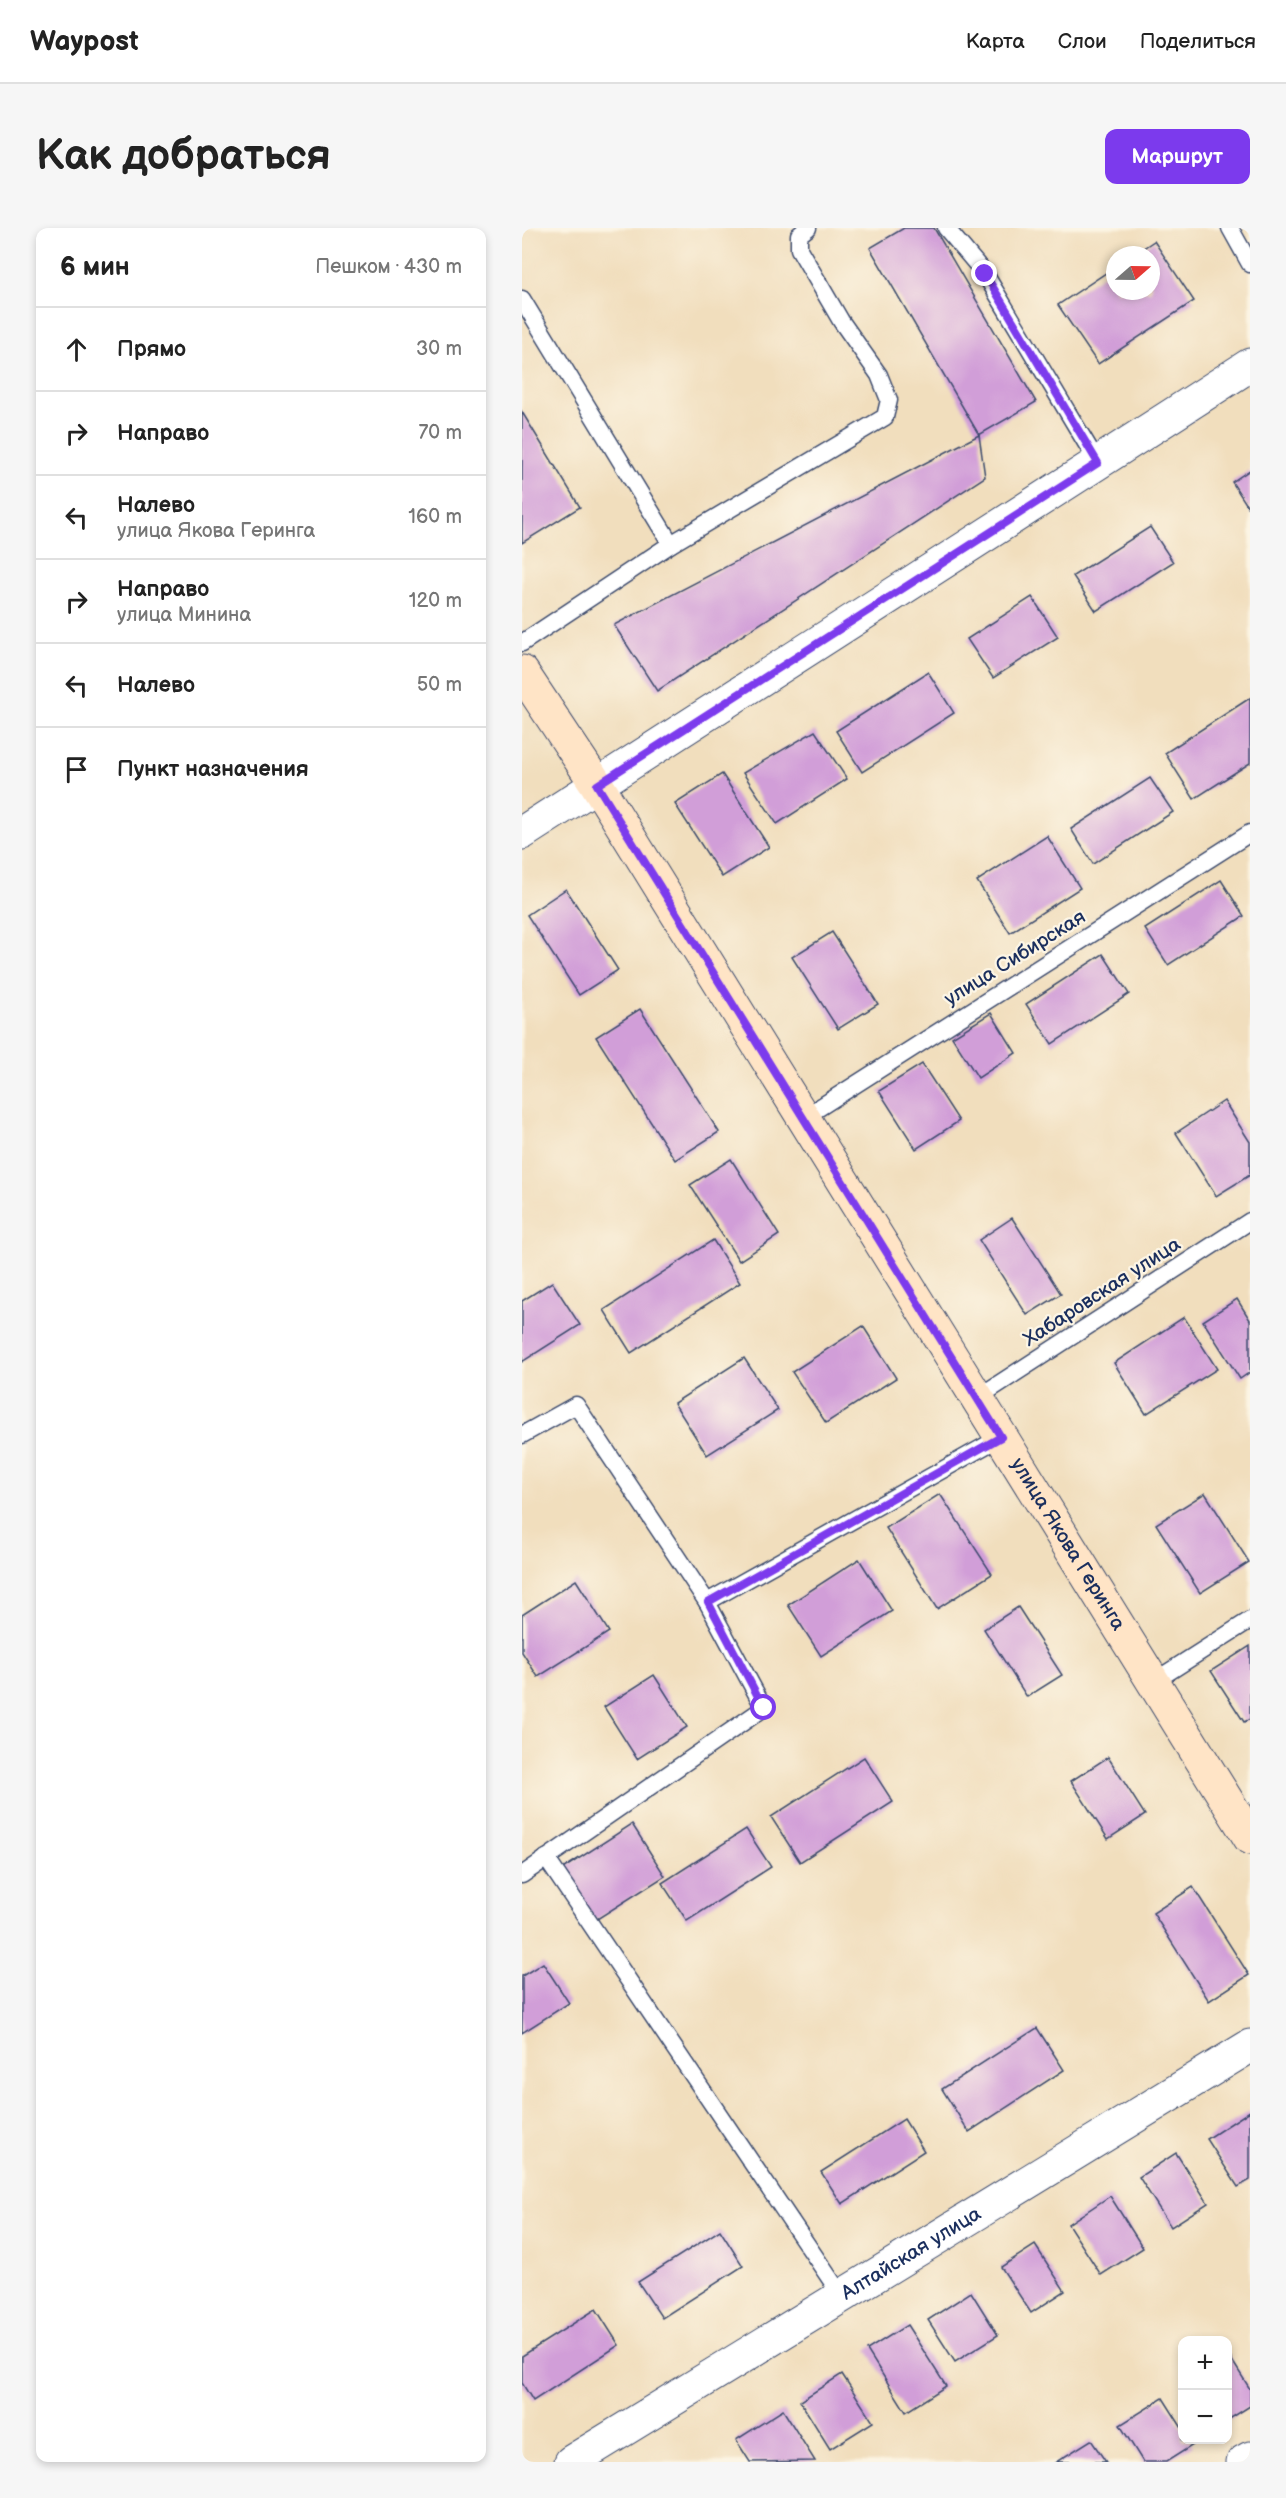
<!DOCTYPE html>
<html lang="ru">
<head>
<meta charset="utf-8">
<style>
  :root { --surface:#fff; --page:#f6f6f6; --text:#222; --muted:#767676; --line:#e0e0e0; --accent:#7c3aed }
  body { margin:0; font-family:"Balsamiq Sans",sans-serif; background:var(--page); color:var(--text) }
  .controls { position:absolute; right:18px; bottom:18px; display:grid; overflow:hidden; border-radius:12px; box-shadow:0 3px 9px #0003 }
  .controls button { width:54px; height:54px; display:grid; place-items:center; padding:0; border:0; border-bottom:2px solid var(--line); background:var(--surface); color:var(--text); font:30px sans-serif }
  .compass { position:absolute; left:584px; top:18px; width:54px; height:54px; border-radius:50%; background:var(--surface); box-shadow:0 3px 9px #0003; rotate:70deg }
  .stop { position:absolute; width:18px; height:18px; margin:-14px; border:4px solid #7c3aed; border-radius:50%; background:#fff }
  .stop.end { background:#7c3aed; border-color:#fff; box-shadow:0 2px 6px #0008 }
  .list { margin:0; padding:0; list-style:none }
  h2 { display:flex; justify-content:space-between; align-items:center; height:78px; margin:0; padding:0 24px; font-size:26px }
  h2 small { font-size:20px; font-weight:400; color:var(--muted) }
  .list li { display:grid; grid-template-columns:39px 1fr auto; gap:18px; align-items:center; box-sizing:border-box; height:84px; padding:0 24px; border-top:2px solid var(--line) }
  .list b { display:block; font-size:22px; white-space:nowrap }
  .list p { margin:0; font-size:20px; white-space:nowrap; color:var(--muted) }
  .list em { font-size:20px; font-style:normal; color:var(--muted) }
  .icon { flex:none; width:33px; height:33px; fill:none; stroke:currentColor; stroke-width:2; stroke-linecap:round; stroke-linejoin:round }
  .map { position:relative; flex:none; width:728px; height:2234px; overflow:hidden; border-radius:12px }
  header { display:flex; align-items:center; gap:36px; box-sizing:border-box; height:84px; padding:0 30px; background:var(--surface); border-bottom:2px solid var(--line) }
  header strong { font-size:28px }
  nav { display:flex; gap:33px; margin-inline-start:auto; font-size:21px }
  .intro { display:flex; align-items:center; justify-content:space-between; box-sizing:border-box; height:144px; padding:0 36px }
  h1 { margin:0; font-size:42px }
  .button { padding:15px 27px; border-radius:12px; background:var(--accent); color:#fff; font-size:21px; font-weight:700 }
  main { display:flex; gap:36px; padding:0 36px }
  aside { flex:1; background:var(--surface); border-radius:12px; box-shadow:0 3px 9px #0003 }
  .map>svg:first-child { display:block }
</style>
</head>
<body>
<header>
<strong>Waypost</strong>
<nav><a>Карта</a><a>Слои</a><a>Поделиться</a></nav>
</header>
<div class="intro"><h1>Как добраться</h1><a class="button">Маршрут</a></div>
<main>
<aside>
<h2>6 мин<small>Пешком · 430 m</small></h2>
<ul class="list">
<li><svg class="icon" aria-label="ahead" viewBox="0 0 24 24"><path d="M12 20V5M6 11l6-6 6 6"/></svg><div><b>Прямо</b></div><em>30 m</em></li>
<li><svg class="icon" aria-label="right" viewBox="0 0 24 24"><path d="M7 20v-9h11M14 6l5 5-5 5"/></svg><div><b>Направо</b></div><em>70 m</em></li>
<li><svg class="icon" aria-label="left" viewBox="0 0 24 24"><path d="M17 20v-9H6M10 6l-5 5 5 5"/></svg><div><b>Налево</b><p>улица Якова Геринга</p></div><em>160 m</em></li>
<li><svg class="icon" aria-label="right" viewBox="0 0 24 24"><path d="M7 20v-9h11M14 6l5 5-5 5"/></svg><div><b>Направо</b><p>улица Минина</p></div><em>120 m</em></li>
<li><svg class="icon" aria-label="left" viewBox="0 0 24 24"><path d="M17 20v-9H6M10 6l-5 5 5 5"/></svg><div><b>Налево</b></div><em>50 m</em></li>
<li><svg class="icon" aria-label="arrive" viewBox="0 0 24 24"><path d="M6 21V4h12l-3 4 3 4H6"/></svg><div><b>Пункт назначения</b></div></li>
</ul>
</aside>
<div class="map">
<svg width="728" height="2234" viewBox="0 0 728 2234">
  <rect width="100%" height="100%" fill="#fcf5e5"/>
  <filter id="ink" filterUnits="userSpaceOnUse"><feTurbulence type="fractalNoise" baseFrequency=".0167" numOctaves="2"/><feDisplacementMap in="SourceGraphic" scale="12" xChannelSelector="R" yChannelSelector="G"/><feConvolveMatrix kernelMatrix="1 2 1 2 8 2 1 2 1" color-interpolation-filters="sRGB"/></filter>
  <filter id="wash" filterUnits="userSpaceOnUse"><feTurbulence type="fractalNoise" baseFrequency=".008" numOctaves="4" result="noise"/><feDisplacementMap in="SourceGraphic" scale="24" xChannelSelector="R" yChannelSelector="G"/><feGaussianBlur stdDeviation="1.35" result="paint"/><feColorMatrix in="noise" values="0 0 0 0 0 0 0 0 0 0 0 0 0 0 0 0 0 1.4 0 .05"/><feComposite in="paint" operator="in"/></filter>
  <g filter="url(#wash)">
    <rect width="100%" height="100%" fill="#f1debd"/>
    <g id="blocks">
      <g fill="#d19ed8">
        <polygon points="382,0 412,0 514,174 457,207 348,20"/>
        <polygon points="632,13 672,73 576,136 536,77 593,39 593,63 629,63 629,27 611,27"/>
        <polygon points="0,184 58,279 0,315"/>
        <polygon points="457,207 463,249 135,463 92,397"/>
        <polygon points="728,242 728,282 710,254"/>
        <polygon points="628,299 651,334 574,383 551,348"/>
        <polygon points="510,369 536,409 471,450 445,411"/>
        <polygon points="406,444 432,485 340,544 314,503"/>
        <polygon points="728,470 728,535 672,571 643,525"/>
        <polygon points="293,503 325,551 255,596 221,545"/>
        <polygon points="200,546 247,619 200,649 153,576"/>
        <polygon points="628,550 651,584 571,636 549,601"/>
        <polygon points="525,608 558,660 488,705 455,653"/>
        <polygon points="699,652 722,688 646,737 623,701"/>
        <polygon points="44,661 96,742 57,767 5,687"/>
        <polygon points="310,704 356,776 316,801 270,729"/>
        <polygon points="581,726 607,766 530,816 504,776"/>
        <polygon points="118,781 197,904 153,932 74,809"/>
        <polygon points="469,785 494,825 456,850 430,809"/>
        <polygon points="400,836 437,893 394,921 357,863"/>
        <polygon points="702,873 728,914 728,947 694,968 654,905"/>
        <polygon points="209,931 257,1007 217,1033 168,957"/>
        <polygon points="490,990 539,1066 505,1087 457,1012"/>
        <polygon points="191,1012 218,1055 109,1125 82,1082"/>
        <polygon points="30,1054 58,1097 0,1134 0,1073"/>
        <polygon points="715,1071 728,1092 728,1144 718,1151 681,1093"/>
        <polygon points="662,1089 695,1141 624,1186 592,1135"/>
        <polygon points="341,1098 374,1150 304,1195 270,1144"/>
        <polygon points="222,1130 256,1182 185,1227 152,1175"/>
        <polygon points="683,1265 727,1334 678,1365 634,1296"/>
        <polygon points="418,1266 470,1346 415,1381 364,1300"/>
        <polygon points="337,1331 370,1383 299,1428 266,1377"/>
        <polygon points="54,1352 87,1404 16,1449 0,1424 0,1387"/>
        <polygon points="496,1379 540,1447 505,1469 462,1401"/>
        <polygon points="728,1418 728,1491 722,1494 689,1443"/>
        <polygon points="132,1447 165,1499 115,1531 82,1479"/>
        <polygon points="342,1529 371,1574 278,1634 249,1589"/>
        <polygon points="586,1529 623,1587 586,1611 549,1553"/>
        <polygon points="110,1596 143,1648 72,1693 39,1642"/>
        <polygon points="224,1601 249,1639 165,1693 140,1655"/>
        <polygon points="671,1659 727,1747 687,1773 631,1685"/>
        <polygon points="21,1735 47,1775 0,1805 0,1748"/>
        <polygon points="515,1800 542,1842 447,1904 420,1861"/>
        <polygon points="728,1883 728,1952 716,1959 685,1911"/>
        <polygon points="382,1891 402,1923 320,1976 299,1944"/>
        <polygon points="654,1925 686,1975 649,1999 617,1949"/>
        <polygon points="588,1968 621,2020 579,2047 546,1996"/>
        <polygon points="198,2002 221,2038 140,2090 116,2054"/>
        <polygon points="513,2017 543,2063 509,2085 479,2039"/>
        <polygon points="449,2064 476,2107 433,2134 406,2092"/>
        <polygon points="74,2081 97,2117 11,2173 0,2155 0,2128"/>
        <polygon points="385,2097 424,2158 384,2184 345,2122"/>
        <polygon points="706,2126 728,2161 728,2178 706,2192"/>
        <polygon points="320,2146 351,2194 308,2221 278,2173"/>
        <polygon points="641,2170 660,2200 660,2212 668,2212 671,2217 644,2234 621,2234 598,2197"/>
        <polygon points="261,2182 293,2233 228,2234 214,2212"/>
        <polygon points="569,2212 584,2234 534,2234"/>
      </g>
    </g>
  </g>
  <g filter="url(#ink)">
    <use href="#blocks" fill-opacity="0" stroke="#3b496c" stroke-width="1.5"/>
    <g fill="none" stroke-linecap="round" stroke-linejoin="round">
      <defs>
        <g id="lane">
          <polyline points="424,0 463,46 576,235"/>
          <polyline points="708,0 728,36"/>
          <polyline points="0,71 149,316"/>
          <polyline points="0,415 149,316 363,189 367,172 357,147 319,93 277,21 277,7 286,0"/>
          <polyline points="281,890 728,605"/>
          <polyline points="455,1170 728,993"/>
          <polyline points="0,1207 54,1177 185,1374 479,1209"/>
          <polyline points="631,1454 728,1392"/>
          <polyline points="24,1630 319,2067"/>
          <polyline points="0,1647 242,1480 185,1374"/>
        </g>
        <g id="street">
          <polyline points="0,605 728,137"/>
          <path id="s1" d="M49 2234 728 1818"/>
          <polyline points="721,2234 728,2230"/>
        </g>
        <g id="secondary">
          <path id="s2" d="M0 444 75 557 728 1610"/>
        </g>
      </defs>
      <use href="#lane" stroke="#3b496c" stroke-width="19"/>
      <use href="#street" stroke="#3b496c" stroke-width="35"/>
      <use href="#secondary" stroke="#3b496c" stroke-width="35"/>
      <use href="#lane" stroke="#fff" stroke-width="16"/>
      <use href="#street" stroke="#fff" stroke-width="33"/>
      <use href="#secondary" stroke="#ffe4c6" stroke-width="33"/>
    </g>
  </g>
  <g fill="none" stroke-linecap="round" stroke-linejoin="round" filter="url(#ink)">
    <polyline stroke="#7c3aed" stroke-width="8" points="242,1480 186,1374 479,1209 75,557 576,235 463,46"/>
  </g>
  <g text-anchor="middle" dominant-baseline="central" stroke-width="4.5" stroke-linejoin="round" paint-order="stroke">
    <g font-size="20" fill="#1b2f5e" stroke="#fcf5e5">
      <text transform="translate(493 730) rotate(-32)">улица Сибирская</text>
      <text transform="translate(580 1064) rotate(-33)">Хабаровская улица</text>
      <text stroke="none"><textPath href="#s2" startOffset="1029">улица Якова Геринга</textPath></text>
      <text stroke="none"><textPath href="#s1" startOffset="399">Алтайская улица</textPath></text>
    </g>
  </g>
</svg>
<div class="controls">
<button>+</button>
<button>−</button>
</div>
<svg class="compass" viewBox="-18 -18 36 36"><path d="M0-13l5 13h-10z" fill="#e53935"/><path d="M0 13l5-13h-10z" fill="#767676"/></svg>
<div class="stop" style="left:242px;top:1480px"></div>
<div class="stop end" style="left:463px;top:46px"></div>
</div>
</main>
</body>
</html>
